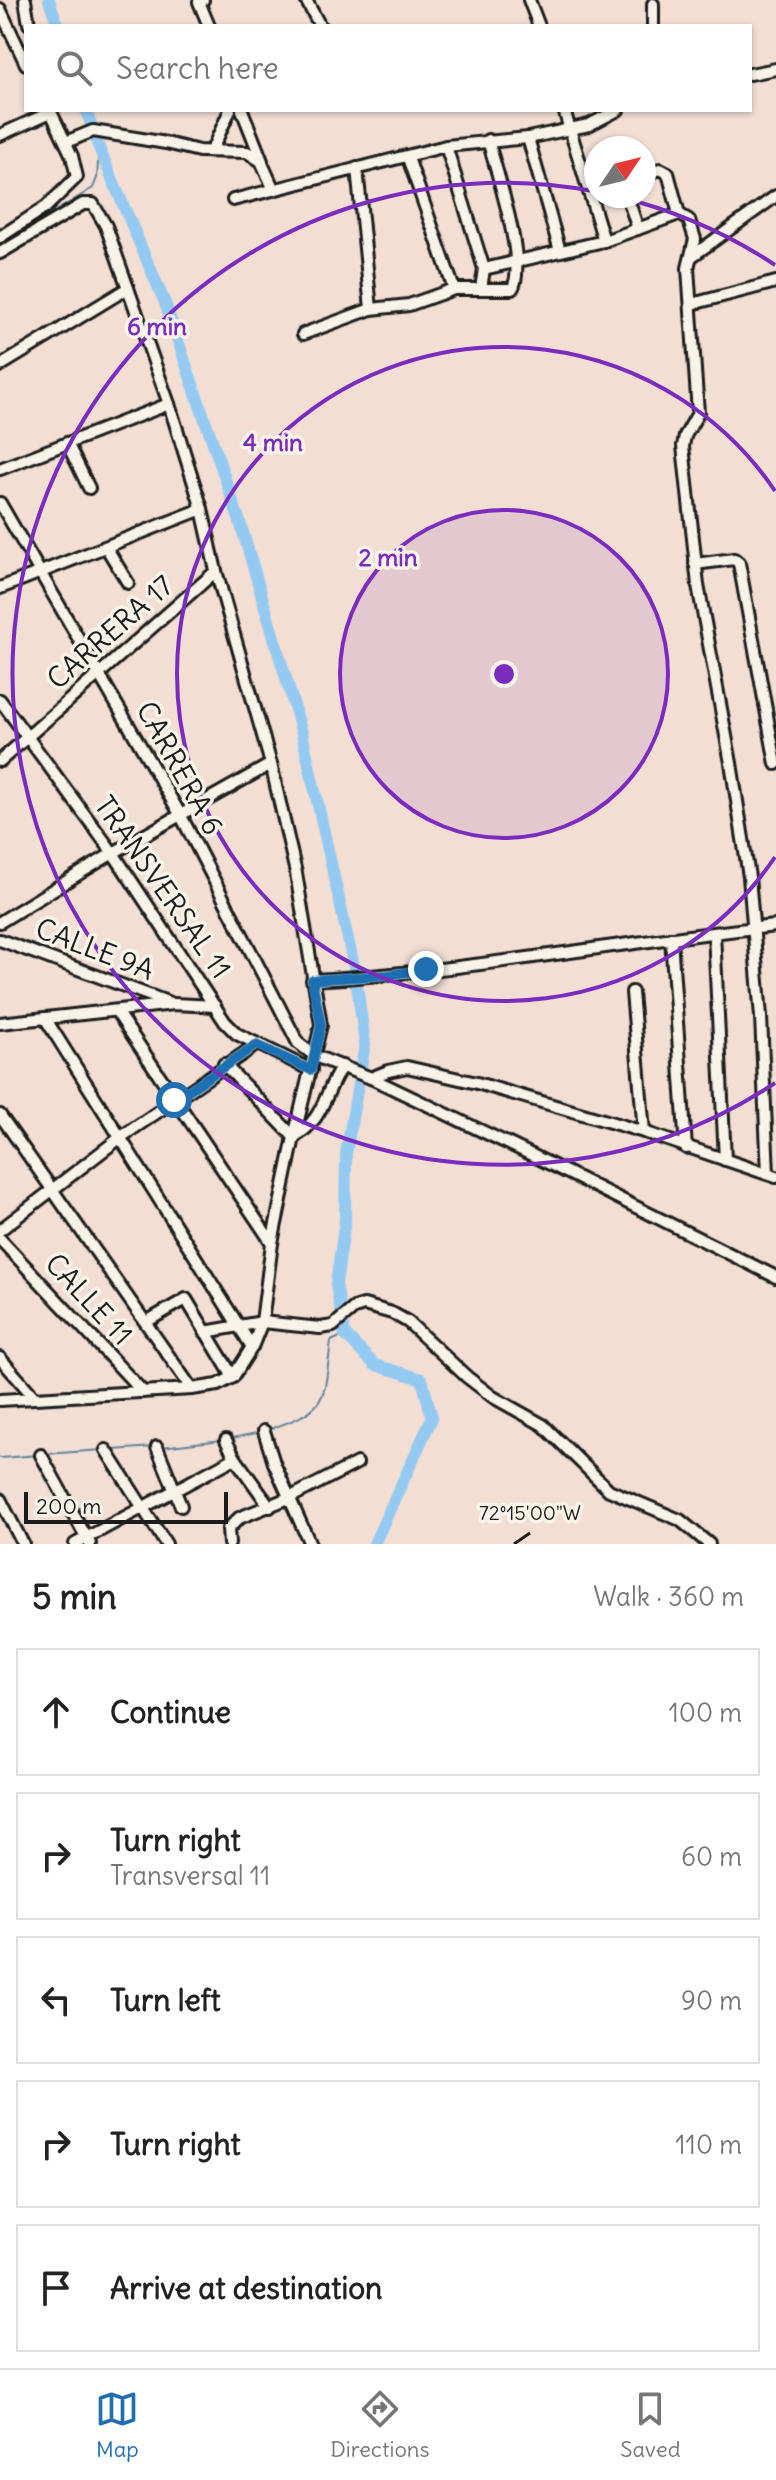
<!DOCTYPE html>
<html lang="en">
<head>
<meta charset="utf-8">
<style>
  :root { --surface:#fff; --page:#f6f6f6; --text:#222; --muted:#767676; --line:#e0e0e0; --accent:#1f6fb2 }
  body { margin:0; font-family:Delius,sans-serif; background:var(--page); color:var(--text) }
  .compass { position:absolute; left:584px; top:136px; width:72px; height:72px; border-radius:50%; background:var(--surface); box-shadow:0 2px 6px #0004; rotate:55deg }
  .scale { position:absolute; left:24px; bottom:20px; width:204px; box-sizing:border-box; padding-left:8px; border:4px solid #1c1c1c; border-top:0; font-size:22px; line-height:28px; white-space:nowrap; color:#1c1c1c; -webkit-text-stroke:6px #f7f3e8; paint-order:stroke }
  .stop { position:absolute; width:24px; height:24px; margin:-18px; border:6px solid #1f6fb2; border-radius:50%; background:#fff }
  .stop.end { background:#1f6fb2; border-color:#fff; box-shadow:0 2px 8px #0008 }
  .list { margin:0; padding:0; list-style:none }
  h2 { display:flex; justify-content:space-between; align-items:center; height:104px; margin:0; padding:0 32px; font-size:34px }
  h2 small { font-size:26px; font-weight:400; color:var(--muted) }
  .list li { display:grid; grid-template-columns:52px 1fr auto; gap:24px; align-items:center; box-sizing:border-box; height:128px; margin:0 16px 16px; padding:0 16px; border:2px solid var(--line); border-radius:0px }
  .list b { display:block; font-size:30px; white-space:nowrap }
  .list p { margin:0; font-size:26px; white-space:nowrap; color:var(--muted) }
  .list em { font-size:26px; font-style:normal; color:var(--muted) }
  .icon { flex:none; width:44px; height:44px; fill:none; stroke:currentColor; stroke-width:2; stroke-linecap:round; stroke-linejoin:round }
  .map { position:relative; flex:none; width:776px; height:1544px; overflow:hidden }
  .search { position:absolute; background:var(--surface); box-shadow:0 2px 6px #0004; left:24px; right:24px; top:24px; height:88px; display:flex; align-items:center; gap:20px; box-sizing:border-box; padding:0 28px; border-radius:0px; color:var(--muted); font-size:30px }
  .sheet { height:824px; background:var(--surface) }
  nav { display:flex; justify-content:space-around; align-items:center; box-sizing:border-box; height:112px; border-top:2px solid var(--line); background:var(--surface); font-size:22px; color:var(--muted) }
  nav a { display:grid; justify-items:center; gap:4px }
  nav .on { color:var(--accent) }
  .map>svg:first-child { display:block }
</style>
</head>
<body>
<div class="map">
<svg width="776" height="1544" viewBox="0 0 776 1544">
  <rect width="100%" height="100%" fill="#f2ded3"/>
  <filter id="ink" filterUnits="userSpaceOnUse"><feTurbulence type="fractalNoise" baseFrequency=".0125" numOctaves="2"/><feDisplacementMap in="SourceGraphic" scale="16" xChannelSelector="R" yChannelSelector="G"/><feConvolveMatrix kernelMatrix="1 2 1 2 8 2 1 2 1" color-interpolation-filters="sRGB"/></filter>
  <g filter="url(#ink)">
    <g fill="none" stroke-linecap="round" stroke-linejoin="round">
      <g stroke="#64849c" stroke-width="2">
        <polyline points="0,245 93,188 97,178 99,148"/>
        <path d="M267 1430C330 1408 323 1403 331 1341L345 1335"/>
        <polyline points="228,1439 261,1432"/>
        <polyline points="161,1447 222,1440"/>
        <polyline points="113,1450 154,1447"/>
        <polyline points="45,1454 103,1450"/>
        <polyline points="0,1458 39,1455"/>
      </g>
      <g stroke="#94caf2" stroke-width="12">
        <polyline points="49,0 58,26"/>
        <polyline points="86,110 99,148 165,303 240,522 302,733 355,971 365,1044 346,1154 345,1220 336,1284 345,1335 375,1365 422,1379 432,1418 374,1544"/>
      </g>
      <defs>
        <g id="minor">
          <polyline points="25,0 29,24"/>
          <polyline points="203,0 199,2 209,26"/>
          <polyline points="306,0 320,26"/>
          <polyline points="529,0 539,26"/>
          <polyline points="0,9 26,64"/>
          <polyline points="653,26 653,4"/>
          <polyline points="750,74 776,69"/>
          <polyline points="242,110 262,161"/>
          <polyline points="564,110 604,241"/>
          <polyline points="0,135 51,112"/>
          <polyline points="528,138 560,251"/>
          <polyline points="66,142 93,131 166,143 199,151 247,152 261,161 274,190"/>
          <polyline points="446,146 484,269 481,289"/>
          <polyline points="212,150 230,110"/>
          <polyline points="408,158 454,289"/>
          <polyline points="357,168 371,309"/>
          <polyline points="644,175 660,169 668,173 679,214 689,220 695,239 688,268 698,413 685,436 683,446 698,585 731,763 749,877 761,1017 768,1174"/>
          <polyline points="627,196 638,229"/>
          <polyline points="233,200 446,146 528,138 589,125 618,110"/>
          <polyline points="0,237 46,207 77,177 72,156 50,110"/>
          <polyline points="0,253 83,204 93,204 106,226 169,404 202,509 216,571 271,764 296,873 321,1025 294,1137 272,1243 262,1322 252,1347 233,1377 218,1385 192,1389 0,1400"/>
          <polyline points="691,257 776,196"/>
          <polyline points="484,269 604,241 679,214"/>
          <polyline points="692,304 776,282"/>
          <path d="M303 334 371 309 409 305 454 289H512C528 266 496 170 488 140"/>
          <polyline points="0,366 128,288"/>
          <polyline points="67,443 89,488"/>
          <polyline points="0,469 169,404"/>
          <polyline points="0,503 180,814 298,1043 315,1056 371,1078 532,1155 776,1277"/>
          <polyline points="106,547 128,583"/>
          <polyline points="695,564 734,559 739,563 776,764"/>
          <polyline points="0,588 202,509"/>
          <polyline points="0,700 113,853 225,1022 237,1034 311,1070"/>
          <polyline points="0,761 216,571"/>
          <polyline points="0,922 113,853 271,764"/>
          <polyline points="714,933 725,1160"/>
          <polyline points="671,938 686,1148"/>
          <polyline points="0,940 170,1003"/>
          <path d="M312 980C468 972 621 941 776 926"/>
          <polyline points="632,992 644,1132"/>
          <polyline points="116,1011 272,1243"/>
          <polyline points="45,1018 252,1347"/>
          <polyline points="0,1023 174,1004 215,1006"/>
          <path d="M224 1064 294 1137C324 1120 324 1093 342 1066"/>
          <polyline points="371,1078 388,1071 407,1067 477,1083 644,1132 776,1177"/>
          <polyline points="0,1115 192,1389"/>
          <polyline points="0,1230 121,1137 256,1045"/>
          <polyline points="0,1239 143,1392"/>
          <polyline points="146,1322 186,1299 233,1377"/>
          <polyline points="205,1332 262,1322 320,1328 333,1326 354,1308 364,1305 392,1313 408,1322 467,1377 493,1397 543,1425 609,1490 680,1520 709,1544"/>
          <polyline points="0,1358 34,1397"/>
          <polyline points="264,1431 274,1463 310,1544"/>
          <polyline points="157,1447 181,1506"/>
          <polyline points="106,1450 166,1544"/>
          <polyline points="41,1455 90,1544"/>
          <polyline points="235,1458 270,1507"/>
          <polyline points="0,1499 23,1544"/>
          <polyline points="75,1544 235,1458 226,1440"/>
          <polyline points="229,1544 228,1529 239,1518 291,1497 357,1463"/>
        </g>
      </defs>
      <use href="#minor" stroke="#1c1c1c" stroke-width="16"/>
      <use href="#minor" stroke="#f7f3e8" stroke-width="10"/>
    </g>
  </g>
  <g fill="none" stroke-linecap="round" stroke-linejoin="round" filter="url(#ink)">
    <polyline stroke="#1f6fb2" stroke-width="10" points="174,1100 256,1045 311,1070 321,1025 312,980 388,975 426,969"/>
  </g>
  <path fill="none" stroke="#1c1c1c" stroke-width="3" d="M514 1544 530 1533"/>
  <circle cx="504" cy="674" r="164" fill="#7b2cbf" fill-opacity=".12"/>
  <g fill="none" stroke="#7b2cbf" stroke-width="4">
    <circle cx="504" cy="674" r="164"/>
    <path d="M775 857A327 327 0 1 1 775 491"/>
    <path d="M775 1083A491 491 0 1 1 593 191M619 197A491 491 0 0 1 775 265"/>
  </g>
  <g text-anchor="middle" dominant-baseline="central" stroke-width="7" stroke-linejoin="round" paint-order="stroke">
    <g font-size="28" fill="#1c1c1c" stroke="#f7f3e8">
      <text transform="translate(110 632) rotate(-41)">CARRERA 17</text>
      <text transform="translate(180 768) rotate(61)">CARRERA 6</text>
      <text transform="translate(163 887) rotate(55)">TRANSVERSAL 11</text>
      <text transform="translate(95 949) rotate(21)">CALLE 9A</text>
      <text transform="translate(89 1299) rotate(47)">CALLE 11</text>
    </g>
  </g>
  <g font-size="20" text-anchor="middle" fill="#1c1c1c" stroke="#f7f3e8" stroke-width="7" stroke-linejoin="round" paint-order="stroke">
    <text x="530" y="1520">72°15'00"W</text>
  </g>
  <circle cx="504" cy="674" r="12" fill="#7b2cbf" stroke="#f7f3e8" stroke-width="4"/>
  <g font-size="24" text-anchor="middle" font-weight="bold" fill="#7b2cbf" stroke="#f7f3e8" stroke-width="7" stroke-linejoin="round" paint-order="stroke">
    <text x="157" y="335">6 min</text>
    <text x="273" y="451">4 min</text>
    <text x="388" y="566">2 min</text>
  </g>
</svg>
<svg class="compass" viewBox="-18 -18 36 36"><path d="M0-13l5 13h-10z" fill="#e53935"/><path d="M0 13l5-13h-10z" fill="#767676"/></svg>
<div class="scale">200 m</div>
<div class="stop" style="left:174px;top:1100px"></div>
<div class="stop end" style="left:426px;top:969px"></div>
<div class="search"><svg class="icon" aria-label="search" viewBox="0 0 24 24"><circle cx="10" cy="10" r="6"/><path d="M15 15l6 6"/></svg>Search here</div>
</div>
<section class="sheet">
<h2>5 min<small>Walk · 360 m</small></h2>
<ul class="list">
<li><svg class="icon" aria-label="ahead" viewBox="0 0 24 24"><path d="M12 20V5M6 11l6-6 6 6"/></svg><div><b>Continue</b></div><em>100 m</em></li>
<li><svg class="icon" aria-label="right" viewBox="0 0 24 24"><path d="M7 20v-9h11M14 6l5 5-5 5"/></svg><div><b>Turn right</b><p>Transversal 11</p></div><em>60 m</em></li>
<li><svg class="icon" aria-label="left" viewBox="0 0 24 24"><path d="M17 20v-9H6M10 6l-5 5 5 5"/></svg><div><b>Turn left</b></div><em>90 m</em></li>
<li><svg class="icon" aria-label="right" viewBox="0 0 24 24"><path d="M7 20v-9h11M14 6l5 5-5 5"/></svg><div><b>Turn right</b></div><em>110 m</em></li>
<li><svg class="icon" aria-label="arrive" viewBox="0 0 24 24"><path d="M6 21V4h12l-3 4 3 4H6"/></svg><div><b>Arrive at destination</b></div></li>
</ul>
</section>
<nav>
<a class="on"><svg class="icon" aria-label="map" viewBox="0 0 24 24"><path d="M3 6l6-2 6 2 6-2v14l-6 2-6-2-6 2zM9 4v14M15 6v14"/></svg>Map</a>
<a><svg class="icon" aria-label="directions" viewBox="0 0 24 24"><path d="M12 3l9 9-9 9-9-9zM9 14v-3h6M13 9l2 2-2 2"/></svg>Directions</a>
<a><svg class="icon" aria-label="saved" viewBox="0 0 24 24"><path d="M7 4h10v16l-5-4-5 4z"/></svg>Saved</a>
</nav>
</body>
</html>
